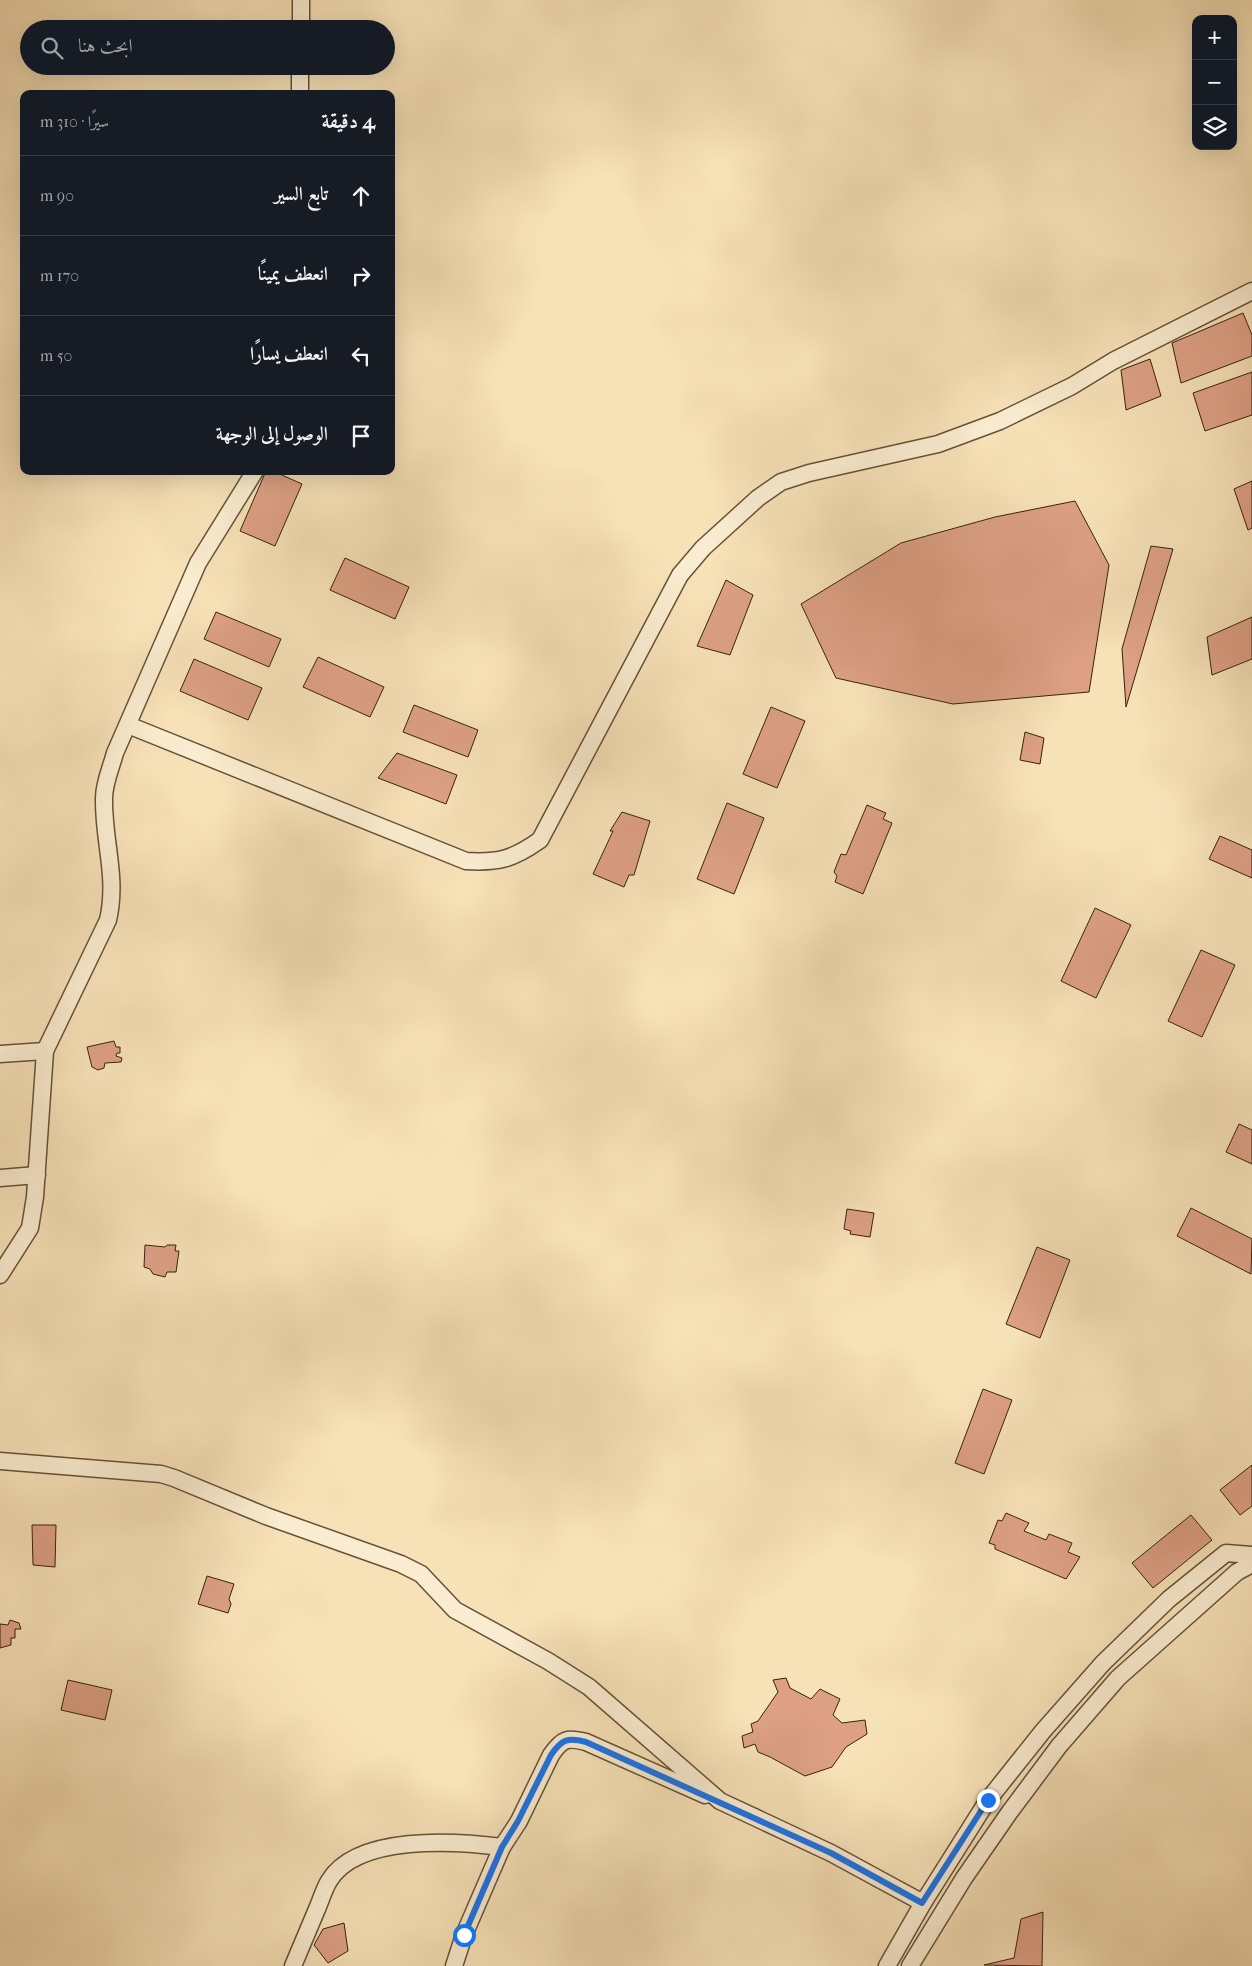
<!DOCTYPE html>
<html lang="ar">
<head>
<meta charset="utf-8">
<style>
  :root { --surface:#171b24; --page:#242831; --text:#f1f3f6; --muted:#9ea1a6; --line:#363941 }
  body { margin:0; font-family:"IM FELL French Canon",Amiri,serif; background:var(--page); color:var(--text); direction:rtl }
  .controls { position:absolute; right:15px; top:15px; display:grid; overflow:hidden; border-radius:10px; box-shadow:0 5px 20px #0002 }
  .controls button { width:45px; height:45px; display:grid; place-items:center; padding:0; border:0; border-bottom:1px solid var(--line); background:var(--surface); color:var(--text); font:25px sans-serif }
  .stop { position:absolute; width:15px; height:15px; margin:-11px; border:4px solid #1a73e8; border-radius:50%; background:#fff }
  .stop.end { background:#1a73e8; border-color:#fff; box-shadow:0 1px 5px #0008 }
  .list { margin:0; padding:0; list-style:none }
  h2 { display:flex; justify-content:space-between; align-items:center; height:65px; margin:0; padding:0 20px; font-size:21px }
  h2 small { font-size:16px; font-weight:400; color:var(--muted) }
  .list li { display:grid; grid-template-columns:32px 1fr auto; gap:15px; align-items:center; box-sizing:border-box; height:80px; padding:0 20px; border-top:1px solid var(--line) }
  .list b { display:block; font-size:19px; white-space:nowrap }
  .list em { font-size:16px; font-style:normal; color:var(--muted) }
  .icon { flex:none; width:28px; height:28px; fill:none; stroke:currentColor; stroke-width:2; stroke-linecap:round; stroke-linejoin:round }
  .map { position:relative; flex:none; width:1252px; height:1966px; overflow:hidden; direction:ltr }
  .search { position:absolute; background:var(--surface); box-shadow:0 5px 20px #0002; left:20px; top:20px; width:375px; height:55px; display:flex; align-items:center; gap:12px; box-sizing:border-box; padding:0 18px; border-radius:28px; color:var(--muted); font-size:19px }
  .panel { position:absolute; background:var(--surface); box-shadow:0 5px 20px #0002; left:20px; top:90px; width:375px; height:385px; border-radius:10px; direction:rtl }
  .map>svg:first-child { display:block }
</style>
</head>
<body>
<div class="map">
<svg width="1252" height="1966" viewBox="0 0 1252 1966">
  <rect width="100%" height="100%" fill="#f7e1b7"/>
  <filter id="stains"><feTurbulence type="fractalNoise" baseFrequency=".004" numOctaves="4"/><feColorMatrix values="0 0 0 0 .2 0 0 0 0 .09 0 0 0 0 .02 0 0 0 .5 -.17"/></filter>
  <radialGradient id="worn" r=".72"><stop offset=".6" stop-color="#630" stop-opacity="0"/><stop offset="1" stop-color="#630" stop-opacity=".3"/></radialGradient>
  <g fill="#dda085" stroke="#35230e">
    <polygon points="1243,313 1252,335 1252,356 1181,383 1172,343"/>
    <polygon points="1150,359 1161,396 1126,410 1121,370"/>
    <polygon points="1252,372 1252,415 1205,431 1193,393"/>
    <polygon points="266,471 273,471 302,484 275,546 240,531"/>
    <polygon points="1252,481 1252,528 1248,530 1234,489"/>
    <polygon points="1075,501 1109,565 1089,692 953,704 836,678 801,604 901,543 995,517"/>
    <polygon points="1151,546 1173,549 1126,707 1122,649"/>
    <polygon points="345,558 409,587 395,619 330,590"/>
    <polygon points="726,580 753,595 730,655 697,646"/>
    <polygon points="216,612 281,639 269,667 204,639"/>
    <polygon points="1252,617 1252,659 1212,675 1207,637"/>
    <polygon points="318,657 384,687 370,717 303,687"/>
    <polygon points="194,659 262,688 248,720 180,691"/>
    <polygon points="414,705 478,730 468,757 403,732"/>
    <polygon points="771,707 805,721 777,788 743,774"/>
    <polygon points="1025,732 1044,738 1040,764 1020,760"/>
    <polygon points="397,753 457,775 446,804 378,778"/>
    <polygon points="727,803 764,818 734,894 697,879"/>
    <polygon points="867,805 886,813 883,819 892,823 863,894 835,882 837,876 834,872 841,854 846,855"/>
    <polygon points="622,812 650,821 634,875 629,875 624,887 593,874 613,831 610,831"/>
    <polygon points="1220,836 1252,850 1252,878 1209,859"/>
    <polygon points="1095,908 1131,925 1096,998 1061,981"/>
    <polygon points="1201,950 1235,965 1202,1037 1168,1021"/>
    <polygon points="114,1041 116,1047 120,1047 120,1053 117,1053 116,1056 122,1058 121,1062 105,1063 104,1068 98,1070 92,1067 87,1047"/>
    <polygon points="1239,1124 1252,1130 1252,1164 1226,1152"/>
    <polygon points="1191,1208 1252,1239 1251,1274 1177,1236"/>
    <polygon points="847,1209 874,1213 870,1237 850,1234 851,1231 844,1229"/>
    <polygon points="145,1245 165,1247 167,1245 176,1245 175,1251 179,1251 176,1272 167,1272 165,1277 153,1274 150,1269 144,1267"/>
    <polygon points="1037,1247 1070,1260 1040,1338 1006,1324"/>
    <polygon points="983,1389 1012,1400 984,1474 955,1463"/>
    <polygon points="1252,1465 1252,1506 1240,1515 1220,1490"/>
    <polygon points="1006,1513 1029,1523 1024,1531 1046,1540 1049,1534 1072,1543 1068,1552 1080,1557 1066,1579 995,1549 995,1545 989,1543 998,1520 1002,1521"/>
    <polygon points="1191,1515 1212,1540 1153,1588 1132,1563"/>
    <polygon points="32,1525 56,1525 55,1567 33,1565"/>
    <polygon points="207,1576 234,1584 229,1599 231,1604 228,1613 198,1604"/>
    <polygon points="10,1620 19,1623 21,1629 15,1629 15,1638 11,1638 11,1645 0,1648 0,1624 8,1625"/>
    <polygon points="786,1678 790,1688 811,1699 820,1689 840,1699 833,1715 842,1723 865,1720 867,1734 846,1747 832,1767 805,1776 770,1757 758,1752 755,1744 744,1748 742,1736 753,1732 751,1724 758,1721 778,1692 773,1680"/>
    <polygon points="68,1680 112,1690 105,1720 61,1710"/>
    <polygon points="1043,1912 1042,1966 984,1965 1014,1958 1021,1919"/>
    <polygon points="344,1923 348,1951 328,1963 314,1945 323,1929"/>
  </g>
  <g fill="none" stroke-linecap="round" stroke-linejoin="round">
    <defs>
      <g id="minor">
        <polyline points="301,29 301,0"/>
        <polyline points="300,94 300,66"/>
        <path d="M128 725 466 861C499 863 513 859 540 840L680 575 703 548 758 498 781 482 809 473 938 444 1000 421 1072 386 1113 361 1252 291"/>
        <polyline points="0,1054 45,1051"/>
        <polyline points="0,1178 37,1175"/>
        <path d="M0 1275 30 1228 35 1197 45 1051 108 920C118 876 103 841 104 798 104 783 111 768 115 753L198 563 255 471"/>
        <polyline points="0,1461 161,1474 174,1478 266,1516 401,1564 421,1574 455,1610 548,1661 589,1687 720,1801 831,1853 923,1903"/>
        <path d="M293 1966C301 1947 309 1928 317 1909 321 1900 324 1889 329 1881 357 1834 456 1841 502 1847"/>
        <path d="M454 1966 464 1935 502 1847 519 1821 551 1755C562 1739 567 1737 586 1742L705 1795"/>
        <polyline points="887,1966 923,1903 988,1800 1043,1731 1103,1663 1169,1599 1226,1553 1252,1555"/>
        <polyline points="910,1966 964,1878 1009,1813 1059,1746 1118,1678 1237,1572 1252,1564"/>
      </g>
    </defs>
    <use href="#minor" stroke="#665238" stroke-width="19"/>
    <use href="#minor" stroke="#faecd0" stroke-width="16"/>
  </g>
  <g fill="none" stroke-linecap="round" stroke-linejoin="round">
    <path stroke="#1a73e8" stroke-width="6" d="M464 1935 502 1847 518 1821 551 1755C562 1739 568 1737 586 1742L831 1853 922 1903 988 1800"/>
  </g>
  <rect width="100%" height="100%" filter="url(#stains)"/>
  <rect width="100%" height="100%" fill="url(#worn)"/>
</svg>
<div class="controls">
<button>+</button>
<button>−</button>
<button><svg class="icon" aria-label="layers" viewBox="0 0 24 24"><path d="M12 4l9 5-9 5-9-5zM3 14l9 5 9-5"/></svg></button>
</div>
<div class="stop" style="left:464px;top:1935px"></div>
<div class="stop end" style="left:988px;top:1800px"></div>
<div class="search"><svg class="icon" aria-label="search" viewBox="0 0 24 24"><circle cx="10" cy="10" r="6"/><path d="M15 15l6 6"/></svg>ابحث هنا</div>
<section class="panel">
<h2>4 دقيقة<small>سيرًا · 310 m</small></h2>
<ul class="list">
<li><svg class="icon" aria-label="ahead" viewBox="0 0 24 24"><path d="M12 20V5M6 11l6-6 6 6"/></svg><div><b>تابع السير</b></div><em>90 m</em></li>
<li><svg class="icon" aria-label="right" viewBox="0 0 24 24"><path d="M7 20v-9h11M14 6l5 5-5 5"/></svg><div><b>انعطف يمينًا</b></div><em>170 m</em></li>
<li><svg class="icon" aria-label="left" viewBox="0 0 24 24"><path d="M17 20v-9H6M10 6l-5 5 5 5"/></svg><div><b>انعطف يسارًا</b></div><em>50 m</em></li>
<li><svg class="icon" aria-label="arrive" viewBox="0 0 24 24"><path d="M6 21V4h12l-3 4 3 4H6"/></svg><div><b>الوصول إلى الوجهة</b></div></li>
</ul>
</section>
</div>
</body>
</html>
